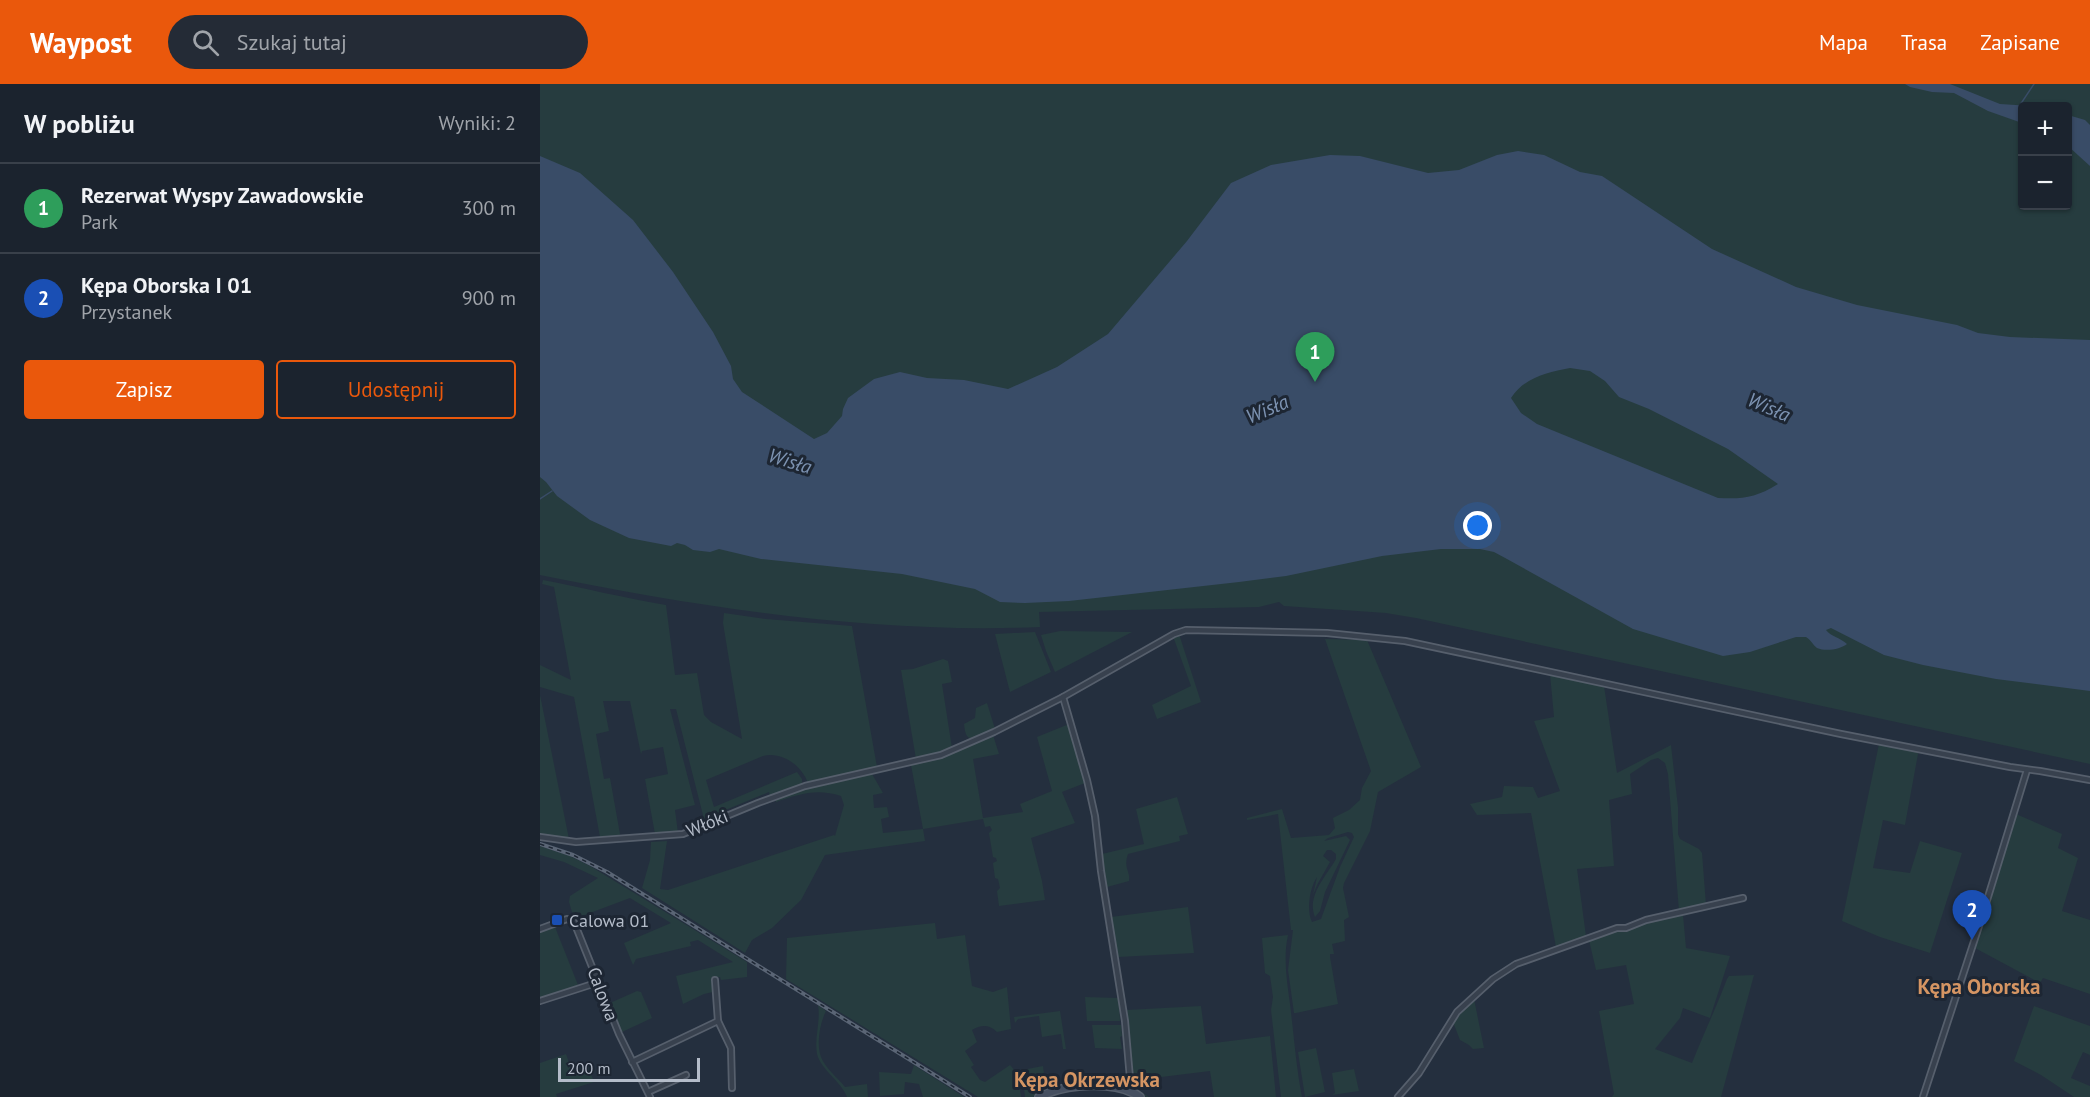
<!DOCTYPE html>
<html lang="pl">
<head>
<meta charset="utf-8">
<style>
  :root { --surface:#1b232e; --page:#242b36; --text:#f1f3f6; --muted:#a0a4aa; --line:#39404a; --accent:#ea580c }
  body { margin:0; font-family:"PT Sans",sans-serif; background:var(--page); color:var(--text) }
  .controls { position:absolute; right:18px; top:18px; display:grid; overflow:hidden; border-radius:6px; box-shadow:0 2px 4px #0004 }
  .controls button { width:54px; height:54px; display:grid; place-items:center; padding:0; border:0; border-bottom:2px solid var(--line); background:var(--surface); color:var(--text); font:30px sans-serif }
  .scale { position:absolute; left:18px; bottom:15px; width:142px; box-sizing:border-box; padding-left:6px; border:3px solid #b4bcc9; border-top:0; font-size:16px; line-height:21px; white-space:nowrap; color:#b4bcc9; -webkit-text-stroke:4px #1d2633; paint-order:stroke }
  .you { position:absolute; left:938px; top:442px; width:21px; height:21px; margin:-15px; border:4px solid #fff; border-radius:50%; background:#1a73e8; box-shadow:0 0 0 9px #1a73e833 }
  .badge { display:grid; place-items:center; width:39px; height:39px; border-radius:50%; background:var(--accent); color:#fff; font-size:20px; font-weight:700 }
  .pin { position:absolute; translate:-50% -50px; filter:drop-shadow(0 2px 3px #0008) }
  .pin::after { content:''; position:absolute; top:32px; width:21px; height:18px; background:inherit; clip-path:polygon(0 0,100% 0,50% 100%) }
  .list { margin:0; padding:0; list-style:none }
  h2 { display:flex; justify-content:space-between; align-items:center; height:78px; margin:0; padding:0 24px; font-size:26px }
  h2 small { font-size:20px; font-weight:400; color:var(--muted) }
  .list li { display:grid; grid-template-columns:39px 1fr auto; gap:18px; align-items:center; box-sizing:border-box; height:90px; padding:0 24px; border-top:2px solid var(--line) }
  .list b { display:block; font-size:22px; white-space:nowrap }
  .list p { margin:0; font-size:20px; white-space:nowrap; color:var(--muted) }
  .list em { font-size:20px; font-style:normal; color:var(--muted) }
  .actions { display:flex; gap:12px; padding:18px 24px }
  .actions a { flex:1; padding:14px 0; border:2px solid var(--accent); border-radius:6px; text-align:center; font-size:21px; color:var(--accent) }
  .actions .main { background:var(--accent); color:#fff }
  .icon { flex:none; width:33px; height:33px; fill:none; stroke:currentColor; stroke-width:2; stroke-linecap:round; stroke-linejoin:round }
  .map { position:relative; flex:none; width:1550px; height:1013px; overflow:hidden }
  header { display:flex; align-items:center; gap:36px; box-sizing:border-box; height:84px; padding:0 30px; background:var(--accent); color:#fff }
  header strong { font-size:28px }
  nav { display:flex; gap:33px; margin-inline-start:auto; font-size:21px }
  .search { width:420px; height:54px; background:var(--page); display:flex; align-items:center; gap:15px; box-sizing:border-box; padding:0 21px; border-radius:33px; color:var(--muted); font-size:22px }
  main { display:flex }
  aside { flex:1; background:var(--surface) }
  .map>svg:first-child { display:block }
</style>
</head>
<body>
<header>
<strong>Waypost</strong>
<div class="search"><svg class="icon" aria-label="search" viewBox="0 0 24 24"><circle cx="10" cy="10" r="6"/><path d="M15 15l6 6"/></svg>Szukaj tutaj</div>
<nav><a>Mapa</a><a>Trasa</a><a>Zapisane</a></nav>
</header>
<main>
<aside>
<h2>W pobliżu<small>Wyniki: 2</small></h2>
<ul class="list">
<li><span class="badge" style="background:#2e9e5b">1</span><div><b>Rezerwat Wyspy Zawadowskie</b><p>Park</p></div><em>300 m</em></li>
<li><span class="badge" style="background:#1a4fb4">2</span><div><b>Kępa Oborska I 01</b><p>Przystanek</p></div><em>900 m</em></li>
</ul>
<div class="actions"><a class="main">Zapisz</a><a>Udostępnij</a></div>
</aside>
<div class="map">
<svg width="1550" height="1013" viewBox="0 0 1550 1013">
  <rect width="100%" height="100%" fill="#242f3e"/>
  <g fill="#263c3f" fill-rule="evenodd">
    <path d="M0 0H1550V680L876 534 846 529 744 522 739 518 719 523 499 528 500 543C335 550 162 524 0 491ZM1482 22H1528V122H1482Z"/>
    <path d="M3 496C44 504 84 514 126 521L135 591 157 589 164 631 171 638 202 655 183 539 184 529 226 535 312 542 337 683 268 699C262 682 242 667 223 672L166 696 174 723 257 688 262 695V700L230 712 229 708 176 730 177 733 165 739 136 625H130L155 721 135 726 138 749 115 750 105 695 128 690 123 663 102 667 101 670 90 617H63L69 647 56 650 64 695 70 694 80 750 79 752 60 753 34 613 0 603V581L31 596 14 503 2 500Z"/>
    <polygon points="520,547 592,548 515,588 506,567 501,551"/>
    <polygon points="495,548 511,588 470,608 455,550"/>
    <polygon points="639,550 661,618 617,635 612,621 651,602 634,555 634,553"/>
    <path d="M785 555 827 556 881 683 838 708 830 747 804 799 803 804 809 833 804 836 805 857 792 860 794 870H790V873L798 920 756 929H754L748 886 753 846H751L738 730 707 736V734L742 725 751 754 789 751 795 744 793 734 809 726 820 716 822 704 831 687ZM808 748 812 749 814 753 800 783 781 835 772 838C766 826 770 803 777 793L773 811 777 801 790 778 783 772 787 766H791L796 770V775C787 791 766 812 775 833L780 827 785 808 810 756 806 752 784 757 788 754Z"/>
    <polygon points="403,575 408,577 412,598 402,600 412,664 376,675 361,586 373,585"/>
    <polygon points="1010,590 1064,602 1077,689 1131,661 1138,723 1138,750 1140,755 1159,765 1162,769 1166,821 1139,827 1128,690 1125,679 1118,674 1111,676 1090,690 1092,710 1069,716 1074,782 1037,785 1046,852 1016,863 991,729 937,731 930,720 962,713 964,702 993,703 998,714 1020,707 994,637 1014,633"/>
    <polygon points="0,611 29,755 0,751"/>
    <path d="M447 619 455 645 433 655C425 654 425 647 424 640L435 634 436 624Z"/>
    <path d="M529 640 545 699 522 708 535 739 491 754 502 797 505 816 459 822 457 807 460 804 458 795 455 794 453 779 457 777 456 774 453 773 449 749 452 746 450 742 445 743 443 735 383 745 385 757 285 771 261 816 232 844 212 856 205 869 102 804 110 776 111 758 127 757 120 805 128 806 294 751 295 752 304 721 301 712C277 704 259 710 236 718L235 715 278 700 332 690 343 709 333 711 334 724 347 723 349 733 341 735 343 749 383 745 371 681 402 673 453 651 459 670 433 675 443 734 483 728 480 720 512 707 497 653Z"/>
    <polygon points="1339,660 1378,668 1378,670 1365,741 1343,736 1333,784 1370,789 1380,757 1422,769 1390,869 1340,853 1302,837"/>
    <path d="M637 713 648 750 639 752 640 757 588 770C583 784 591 788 589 797L567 803 562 770 604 760 596 725Z"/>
    <polygon points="1476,730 1522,750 1518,764 1538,774 1522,827 1550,836 1550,910 1503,894 1500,899 1435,864"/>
    <polygon points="0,762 30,772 50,782 207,878 207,893 181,896 180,893 172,894 173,908 164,910 143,920 136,892 193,878 158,856 150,858 151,862 96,875 93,881 84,859 131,839 90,814 34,835 29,818 30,812 58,794 24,778 0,771"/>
    <polygon points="648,823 654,869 578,873 571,833"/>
    <path d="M1143 831 1146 864 1190 872 1170 934 1143 924 1140 934 1115 965 1152 979C1163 951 1176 924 1187 895L1189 892 1214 891 1181 1013H1072L1074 1010 1059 927 1094 920 1086 881 1056 886 1049 856 1077 846 1096 843 1104 838Z"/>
    <path d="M395 839 397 855 425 851 432 902 453 908 467 903 471 945 457 948C449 940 441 941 432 946L437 958 425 967 434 981 431 983 440 996 445 998 470 981 478 990 481 1013H438L246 895 247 854Z"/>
    <polygon points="15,843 38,901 0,914 0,848"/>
    <path d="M748 851C743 874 747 897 750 920 754 952 756 982 762 1013H741L731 926 733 913 730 892 725 889 722 854Z"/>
    <polygon points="97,907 101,908 112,934 82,948 70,919"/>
    <polygon points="545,913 579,914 580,937 547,937"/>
    <polygon points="934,915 944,964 933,965 929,961 920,956 913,938"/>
    <path d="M278 921 286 927C280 939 276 959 281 973 285 984 298 994 305 1003L327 1000 328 1013H307C301 997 281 986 277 970 274 953 281 937 278 921Z"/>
    <path d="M661 922 666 960 730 952 736 1013H674L670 987 597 996 598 1006 609 1013C602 1013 597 1008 593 1003L587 926Z"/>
    <polygon points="1494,922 1550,942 1550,971 1543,968 1531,994 1550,1002 1550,1013 1534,1013 1501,991 1474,977"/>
    <polygon points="520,927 526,965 523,965 521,950 502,953 499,932 478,935 475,939 474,933"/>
    <polygon points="552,941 581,941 582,952 580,953 582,965 555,964"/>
    <polygon points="776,964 785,1008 765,1013 758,968"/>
    <polygon points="26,970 32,987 48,981 54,998 16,1010 17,1013 0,1013 0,979"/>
    <polygon points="374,981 424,1013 383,1013 379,1000 365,998 364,1010 340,1012 339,988 371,990"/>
    <polygon points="503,982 506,1005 493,1013 485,1013 482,986"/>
    <polygon points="814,985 819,1007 792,1011 795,1009 792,989"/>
  </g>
  <g fill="#394c67" fill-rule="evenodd">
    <polygon points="1365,0 1410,0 1460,20 1491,22 1482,22 1482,39 1448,27 1414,9 1392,8 1370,3"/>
    <polygon points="1528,31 1545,36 1550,41 1550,82 1528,62"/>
    <path d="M978 67 1004 71 1040 88 1062 92 1172 165 1256 203 1317 221 1417 241 1438 249 1470 253 1550 256V607L1456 595 1383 581 1344 571 1291 544 1286 546C1290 552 1301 554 1307 560 1301 565 1286 568 1277 564 1273 561 1271 556 1266 553H1256L1210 568 1183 572 1093 545 967 475 954 468 940 465H901L842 472 746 492 699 498 529 517 485 519 460 518 435 505 362 490 221 475 179 465 170 468 153 466 145 461 137 459 131 462 89 454 50 436 17 412 6 398 0 393V72L40 89 93 136 133 188 173 248 191 282 193 295 202 308 274 355 287 349 302 332 303 325 308 314 334 295 360 288 387 294 424 296 468 305 517 283 568 250 647 157 691 99 731 81 790 71 820 72 888 89 919 86 957 71ZM1030 284 1050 287 1065 297 1079 313 1109 325 1188 365 1238 400C1215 414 1204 415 1178 414L997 340 981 329 971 314C984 294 1007 288 1030 284Z"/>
  </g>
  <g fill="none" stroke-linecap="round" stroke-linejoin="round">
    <g stroke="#394c67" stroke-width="1.5">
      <polyline points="1480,21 1494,0"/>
      <polyline points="0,415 12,407"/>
    </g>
    <defs>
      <g id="street">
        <polyline points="523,613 547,696 555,732 561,787 585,937 591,1006"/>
        <polyline points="0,753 36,758 143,750 218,719 265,702 401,671 454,648 523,613 634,550 646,546 787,549 865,557 1301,650 1470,683 1500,687 1550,696"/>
        <polyline points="0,845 27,835 34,838 79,950 110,1013"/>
        <polyline points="175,896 178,937 191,964 192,1004"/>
        <polyline points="0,917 59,898"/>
        <polyline points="92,978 178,937"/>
        <polyline points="108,1008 146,991"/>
        <polyline points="858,1013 879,989 917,928 953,895 976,880 1077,844 1086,844 1106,836 1203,814"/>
        <polyline points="1383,1013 1440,839 1487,686"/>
      </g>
      <path id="secondary" d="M499 1013C524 1000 576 995 600 1013"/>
    </defs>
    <use href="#street" stroke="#565f6c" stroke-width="8"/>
    <use href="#secondary" stroke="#565f6c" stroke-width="10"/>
    <use href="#street" stroke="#38414e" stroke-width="4.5"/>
    <use href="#secondary" stroke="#465061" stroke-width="7"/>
    <defs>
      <polyline id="rail" points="0,760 33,771 67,788 430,1013"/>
    </defs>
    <use href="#rail" stroke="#5a6575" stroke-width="4"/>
    <use href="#rail" stroke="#1d2633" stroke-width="1.5" stroke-dasharray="4.5" stroke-linecap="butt"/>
  </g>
  <rect fill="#1a4fb4" stroke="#1d2633" stroke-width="2" x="11" y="830" width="12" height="12" rx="3"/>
  <g text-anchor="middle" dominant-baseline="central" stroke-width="6" stroke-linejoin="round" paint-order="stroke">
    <g font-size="18" fill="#b4bcc9" stroke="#1d2633">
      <text transform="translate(167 739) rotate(-22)">Włóki</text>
      <text transform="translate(63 910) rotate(69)">Calowa</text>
    </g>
    <g font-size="18" fill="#b4bcc9" stroke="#1d2633" text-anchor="start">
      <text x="29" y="836">Calowa 01</text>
    </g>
    <g font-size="20" font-style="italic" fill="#7c92b1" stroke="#1d2633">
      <text transform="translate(1229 323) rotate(23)">Wisła</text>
      <text transform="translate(727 325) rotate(-23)">Wisła</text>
      <text transform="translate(250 377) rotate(17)">Wisła</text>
    </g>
    <g font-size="21" font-weight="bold" fill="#d59563" stroke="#1d2633">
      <text x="1439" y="902">Kępa Oborska</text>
      <text x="547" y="995">Kępa Okrzewska</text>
    </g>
  </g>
</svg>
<div class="controls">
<button>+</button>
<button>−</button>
</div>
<div class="scale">200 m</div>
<div class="you"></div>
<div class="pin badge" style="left:775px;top:298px;background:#2e9e5b">1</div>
<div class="pin badge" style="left:1432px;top:856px;background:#1a4fb4">2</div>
</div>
</main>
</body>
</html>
